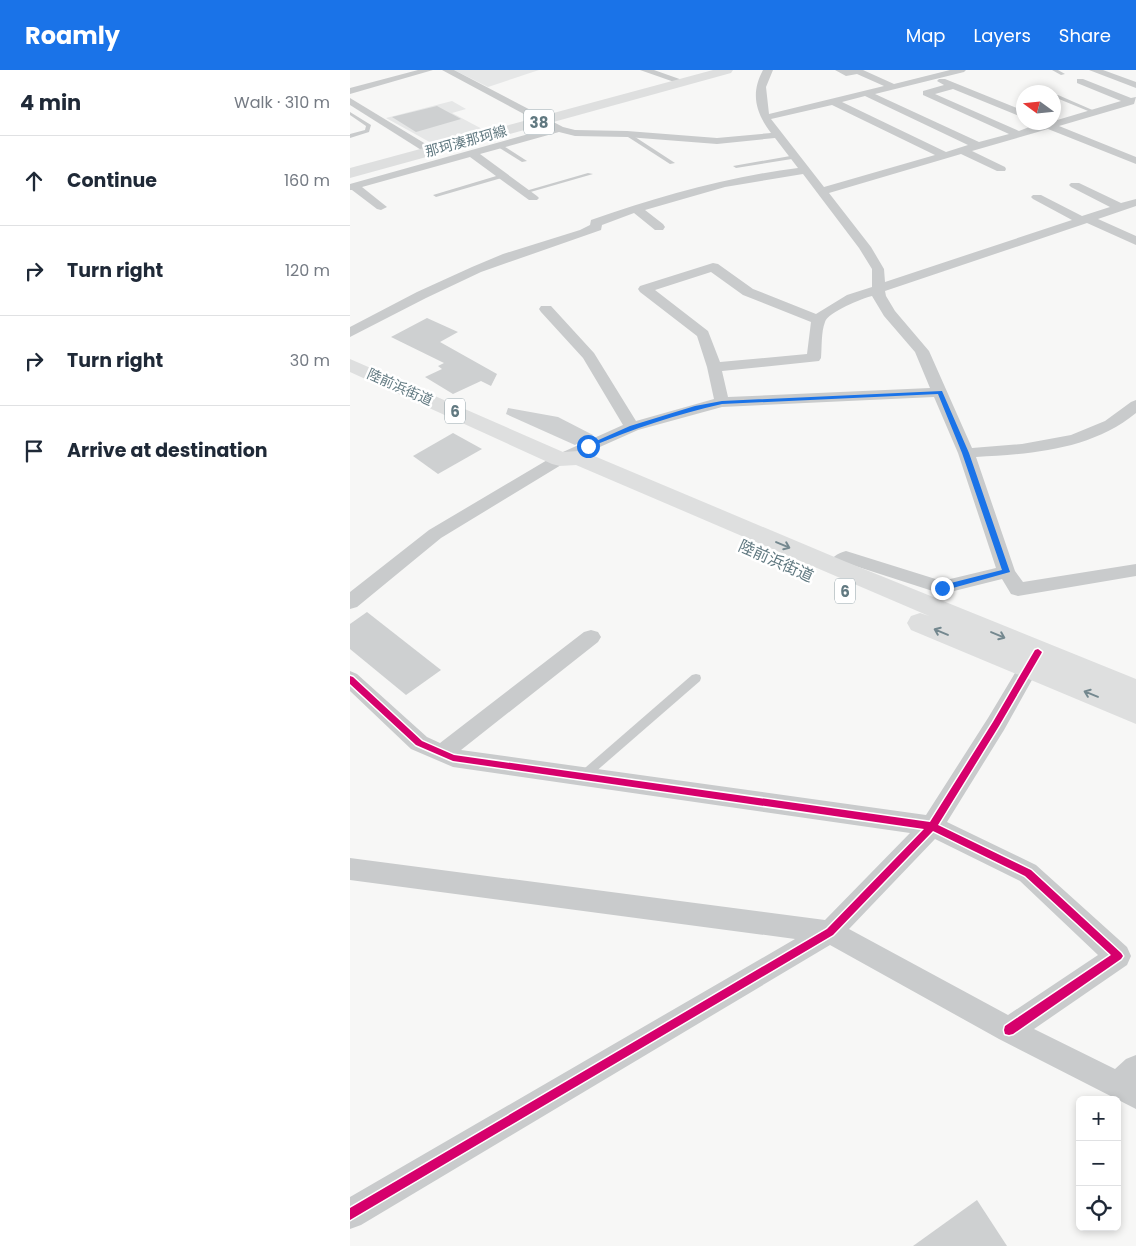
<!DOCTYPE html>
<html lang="en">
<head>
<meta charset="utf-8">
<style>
  :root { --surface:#fff; --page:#f2f2f3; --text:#1f2937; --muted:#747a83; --line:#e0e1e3; --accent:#1a73e8 }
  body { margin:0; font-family:Poppins,"Noto Sans JP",sans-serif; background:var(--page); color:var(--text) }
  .controls { position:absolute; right:15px; bottom:15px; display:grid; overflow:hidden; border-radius:8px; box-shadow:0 2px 8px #0003 }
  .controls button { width:45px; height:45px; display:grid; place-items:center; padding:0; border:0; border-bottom:1px solid var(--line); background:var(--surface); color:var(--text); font:25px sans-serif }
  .compass { position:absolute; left:666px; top:15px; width:45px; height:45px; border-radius:50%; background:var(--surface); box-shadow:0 2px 8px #0003; rotate:285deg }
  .stop { position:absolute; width:15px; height:15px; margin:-11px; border:4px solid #1a73e8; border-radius:50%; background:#fff }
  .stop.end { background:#1a73e8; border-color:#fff; box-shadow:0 1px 5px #0008 }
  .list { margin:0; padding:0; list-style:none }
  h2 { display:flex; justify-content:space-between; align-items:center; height:65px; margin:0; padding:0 20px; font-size:21px }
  h2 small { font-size:16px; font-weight:400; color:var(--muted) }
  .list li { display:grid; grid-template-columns:32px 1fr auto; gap:15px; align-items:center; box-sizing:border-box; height:90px; padding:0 20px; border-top:1px solid var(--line) }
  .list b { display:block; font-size:19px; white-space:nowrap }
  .list em { font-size:16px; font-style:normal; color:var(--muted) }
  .icon { flex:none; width:28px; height:28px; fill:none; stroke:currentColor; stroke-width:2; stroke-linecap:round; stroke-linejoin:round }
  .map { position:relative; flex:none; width:786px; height:1176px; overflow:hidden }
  header { display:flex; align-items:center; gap:30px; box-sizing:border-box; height:70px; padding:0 25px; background:var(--accent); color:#fff }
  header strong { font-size:24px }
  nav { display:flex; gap:28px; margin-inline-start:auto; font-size:18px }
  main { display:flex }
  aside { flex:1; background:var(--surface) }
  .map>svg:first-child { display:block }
</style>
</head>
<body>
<header>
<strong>Roamly</strong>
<nav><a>Map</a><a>Layers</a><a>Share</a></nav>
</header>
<main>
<aside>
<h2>4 min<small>Walk · 310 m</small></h2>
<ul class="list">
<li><svg class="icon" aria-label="ahead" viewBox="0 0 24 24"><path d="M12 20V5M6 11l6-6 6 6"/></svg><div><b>Continue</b></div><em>160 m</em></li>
<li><svg class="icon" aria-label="right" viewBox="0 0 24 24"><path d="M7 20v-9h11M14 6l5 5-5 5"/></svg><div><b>Turn right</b></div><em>120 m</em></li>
<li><svg class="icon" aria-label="right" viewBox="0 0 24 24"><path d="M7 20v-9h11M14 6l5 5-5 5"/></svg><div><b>Turn right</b></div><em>30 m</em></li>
<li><svg class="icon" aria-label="arrive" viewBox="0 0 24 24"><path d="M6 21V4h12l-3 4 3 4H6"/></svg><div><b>Arrive at destination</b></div></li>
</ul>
</aside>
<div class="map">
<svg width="786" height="1176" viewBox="0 0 786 1176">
  <rect width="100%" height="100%" fill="#f7f7f6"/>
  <g fill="#e6e7e7">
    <polygon points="104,0 189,0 138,17"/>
    <polygon points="102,31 116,39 102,43 136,61 85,75 36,48"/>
  </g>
  <g fill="#ced0d1">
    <polygon points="87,36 111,49 66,62 42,47"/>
    <polygon points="77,248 108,262 90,272 147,304 141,316 131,311 103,324 75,307 92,299 88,296 94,293 41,267"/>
    <polygon points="158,338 208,347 243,365 225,375 156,344"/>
    <polygon points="103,363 132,379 88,404 63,386"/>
    <polygon points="17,542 91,600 56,625 0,579 0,554"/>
    <polygon points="627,1130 657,1176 563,1176"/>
  </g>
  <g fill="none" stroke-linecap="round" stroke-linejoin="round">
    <g fill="#c9cbcc" fill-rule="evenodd">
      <polygon points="702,0 708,0 715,4 711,5"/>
      <polygon points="704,25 708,25 747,42 743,43 704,27"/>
      <polygon points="0,42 21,55 19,62 0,68 0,64 15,60 16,56 0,45"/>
      <polygon points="275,63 279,63 325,93 320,94 275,65"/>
      <polygon points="148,75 152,75 177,91 172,92 148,77"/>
      <polygon points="446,85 449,87 448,88 386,98 383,96"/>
      <polygon points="238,103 243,104 177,123 172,122"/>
      <polygon points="153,104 156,106 155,107 86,127 83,125"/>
      <polygon points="346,604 350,605 351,608 350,611 236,710 232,712 228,710 226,707 228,704 342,605"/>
    </g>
    <g fill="#c9cbcc" fill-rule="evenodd">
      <polygon points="68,0 83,0 0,24 0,18"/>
      <path d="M92 0H104L213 57 225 60 277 61 367 68 421 63C406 43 400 24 413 0H423L416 17 419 44 534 16 507 4 496 6 485 0H513L544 14 600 0H616L614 2 525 24 629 72 659 64 573 25V21L594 15 587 11 589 9H595L674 41V48L603 19 585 24 669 61 692 52H704V51L771 31 727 13V9H733L781 28 786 27 784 34 709 56 786 87V94L698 59 622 81 655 97 656 99 655 101H647L611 84 479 123 521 177 534 199 535 212 722 150 683 129 681 127 683 125H691L732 146 760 137 721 117 719 115 721 113H729L771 133 786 129V136L748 149 786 166V175L737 153 535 221 536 226 545 241 579 281 622 378 672 374 721 365 755 351 781 332 786 330V343C741 380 681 384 626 387L665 501 673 512 786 494V506L668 526 661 524 652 509 592 524 499 494C492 501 488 504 479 501L476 497C480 489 487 483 496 481L592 511 646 498 608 383 584 327 372 337 288 360 216 392 91 468 7 537 0 539V522L79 460 204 386 273 355 233 288 191 242 189 239 191 236H201L244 283 286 351 364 329 357 297 347 266 290 222 288 219 290 216 363 193 368 194 403 219 466 244 497 225 522 217V199L509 178 453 104 375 117 295 140 313 154 315 157 313 160H305L284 143 252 155 251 160 131 202 76 228 0 267V257L67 222 122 197 153 184 230 160 240 155 241 150C308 127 376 107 448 98L425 68 367 74 277 67 225 66 209 62 130 84 187 126 189 128 187 130H179L120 87 12 117 37 137 31 140 27 139 2 120H0V114L200 58ZM515 26 618 75 596 82 492 32ZM482 35 585 85 474 117 421 49ZM361 202 393 225 461 252 457 284 370 292 358 261 305 220ZM522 226 534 246 565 282 580 318 378 327 372 301 469 291 471 288C472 277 471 262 475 252 478 242 513 228 522 226Z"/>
      <polygon points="290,0 304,0 338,12 333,15 330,14"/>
      <polygon points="739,0 753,0 786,12 786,18"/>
      <polygon points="0,28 84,79 85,81 84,83 76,83 0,35"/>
      <path d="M241 560 248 562 251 567 248 572 111 680 576 745 638 648 680 578 687 576 694 578 697 583 654 660 597 752 686 795 777 877 781 886 777 895 684 959 765 999 776 989 786 985V1039L649 969 480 875 11 1155 0 1159V1127L445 869 0 810V788L475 850 560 763 103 697 61 679 0 621V601L7 604 77 667 90 673 234 562ZM585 769 670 811 748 885 658 945 499 859Z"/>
    </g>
    <polygon fill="#dedfdf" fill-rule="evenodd" points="363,0 383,0 381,3 0,108 0,98"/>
    <polygon fill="#dedfdf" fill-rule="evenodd" points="0,289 213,382 229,381 237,383 494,491 786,609 786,654 561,560 557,553 561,546 570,543 579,546 226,395 210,396 202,394 0,302"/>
    <defs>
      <polygon id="cycleway" points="688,579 692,582 691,584 649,656 588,755 681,800 771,883 773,886 771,889 663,964 659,965 655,964 654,960 655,956 761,885 675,806 583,761 483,865 0,1150 0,1138 477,859 574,759 103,691 66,675 0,614 0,606 3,607 72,671 104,685 580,752 643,652 685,580"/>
    </defs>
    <use href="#cycleway" stroke="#fff" stroke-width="3"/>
    <use href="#cycleway" fill="#d6006c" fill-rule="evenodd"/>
  </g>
  <defs><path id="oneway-shaft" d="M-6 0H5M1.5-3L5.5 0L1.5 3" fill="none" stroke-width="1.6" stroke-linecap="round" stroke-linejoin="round" transform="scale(1.25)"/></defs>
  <g stroke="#74888f">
    <use href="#oneway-shaft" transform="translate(433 475) rotate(23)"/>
    <use href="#oneway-shaft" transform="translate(591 562) rotate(-157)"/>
    <use href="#oneway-shaft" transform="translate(648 565) rotate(23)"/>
    <use href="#oneway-shaft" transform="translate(741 624) rotate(-158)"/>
  </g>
  <path fill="#1a73e8" d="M592 321 619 383 660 502 592 521 588 518 589 516 652 500 612 383 588 324 372 334C327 344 283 359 240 377L235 376 280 356 345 336 372 331Z"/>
  <g text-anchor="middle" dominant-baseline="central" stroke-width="5" stroke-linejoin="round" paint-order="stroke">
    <g font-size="14" fill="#617981" stroke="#fff">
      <text transform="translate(116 71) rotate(-15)">那珂湊那珂線</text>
      <text transform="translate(50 317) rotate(24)">陸前浜街道</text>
    </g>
    <g fill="#fff" stroke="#90a1a7" stroke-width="1">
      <rect x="174" y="39.5" width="30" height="25" rx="4"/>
      <rect x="95" y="328.5" width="20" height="25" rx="4"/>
      <rect x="485" y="508.5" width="20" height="25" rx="4"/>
    </g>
    <g font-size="15" font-weight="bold" fill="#617981">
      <text x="189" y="52">38</text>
      <text x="105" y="341">6</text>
      <text x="495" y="521">6</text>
    </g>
    <g font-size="16" fill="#617981" stroke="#fff">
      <text transform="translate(426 491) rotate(24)">陸前浜街道</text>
    </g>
  </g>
</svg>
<div class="controls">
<button>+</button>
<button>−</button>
<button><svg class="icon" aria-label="locate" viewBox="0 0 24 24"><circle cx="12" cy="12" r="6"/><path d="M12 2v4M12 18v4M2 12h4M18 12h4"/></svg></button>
</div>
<svg class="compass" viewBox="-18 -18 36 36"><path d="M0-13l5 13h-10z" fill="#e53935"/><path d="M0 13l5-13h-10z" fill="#747a83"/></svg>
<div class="stop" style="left:238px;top:376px"></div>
<div class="stop end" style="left:592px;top:518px"></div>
</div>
</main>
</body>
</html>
